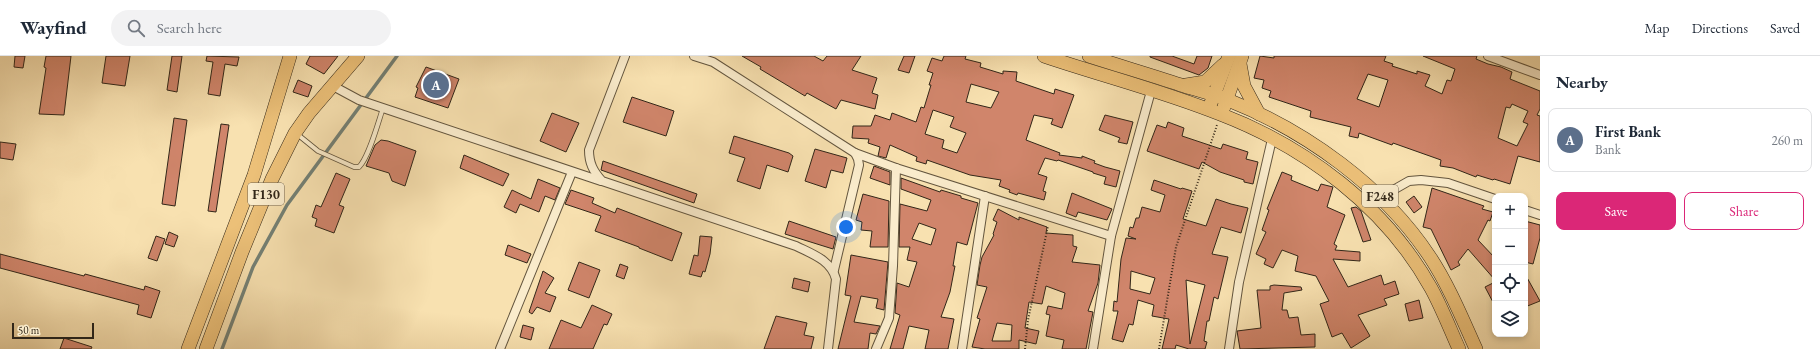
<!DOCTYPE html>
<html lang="en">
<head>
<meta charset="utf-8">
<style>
  :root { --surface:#fff; --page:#f2f2f3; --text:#1f2937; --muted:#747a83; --line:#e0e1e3; --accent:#db2777 }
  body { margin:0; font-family:"EB Garamond",serif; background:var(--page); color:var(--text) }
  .controls { position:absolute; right:12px; bottom:12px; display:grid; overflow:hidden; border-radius:8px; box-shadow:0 2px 6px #0003 }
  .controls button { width:36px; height:36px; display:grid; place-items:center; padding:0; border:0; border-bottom:1px solid var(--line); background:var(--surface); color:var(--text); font:20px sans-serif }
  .scale { position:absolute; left:12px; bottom:10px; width:82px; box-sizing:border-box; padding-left:4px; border:2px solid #312618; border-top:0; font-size:11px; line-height:14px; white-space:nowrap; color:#312618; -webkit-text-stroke:3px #faeccc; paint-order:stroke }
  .you { position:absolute; left:846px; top:171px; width:14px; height:14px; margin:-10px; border:3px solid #fff; border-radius:50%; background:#1a73e8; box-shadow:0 0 0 6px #1a73e833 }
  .badge { display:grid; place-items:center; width:26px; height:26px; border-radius:50%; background:var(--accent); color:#fff; font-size:13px; font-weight:700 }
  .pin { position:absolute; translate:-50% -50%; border:2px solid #fff; box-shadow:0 1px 4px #0006 }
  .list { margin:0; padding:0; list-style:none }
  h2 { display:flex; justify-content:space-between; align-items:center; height:52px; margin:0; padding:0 16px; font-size:17px }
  h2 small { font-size:13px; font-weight:400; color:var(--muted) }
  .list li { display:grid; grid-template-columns:26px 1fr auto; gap:12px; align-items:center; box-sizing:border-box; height:64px; margin:0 8px 8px; padding:0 8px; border:1px solid var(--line); border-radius:8px }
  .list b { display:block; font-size:15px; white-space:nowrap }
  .list p { margin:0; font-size:13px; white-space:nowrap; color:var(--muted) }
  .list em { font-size:13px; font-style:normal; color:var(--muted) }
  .actions { display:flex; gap:8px; padding:12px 16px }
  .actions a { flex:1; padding:9px 0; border:1px solid var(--accent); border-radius:8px; text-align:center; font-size:14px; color:var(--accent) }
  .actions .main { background:var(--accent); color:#fff }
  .icon { flex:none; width:22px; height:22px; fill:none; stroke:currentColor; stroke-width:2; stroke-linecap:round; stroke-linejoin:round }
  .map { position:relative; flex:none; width:1540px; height:293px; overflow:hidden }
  header { display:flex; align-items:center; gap:24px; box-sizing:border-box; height:56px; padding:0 20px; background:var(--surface); border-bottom:1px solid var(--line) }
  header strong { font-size:19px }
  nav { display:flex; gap:22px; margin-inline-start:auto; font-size:14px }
  .search { width:280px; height:36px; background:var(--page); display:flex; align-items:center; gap:10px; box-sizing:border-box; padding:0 14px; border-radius:22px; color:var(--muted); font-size:15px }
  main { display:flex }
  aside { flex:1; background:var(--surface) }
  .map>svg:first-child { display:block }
</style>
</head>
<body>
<header>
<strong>Wayfind</strong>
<div class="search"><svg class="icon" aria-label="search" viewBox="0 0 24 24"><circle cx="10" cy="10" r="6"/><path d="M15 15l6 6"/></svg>Search here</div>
<nav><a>Map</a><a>Directions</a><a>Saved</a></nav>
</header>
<main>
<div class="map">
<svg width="1540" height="293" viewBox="0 0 1540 293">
  <rect width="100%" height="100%" fill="#f8e1b0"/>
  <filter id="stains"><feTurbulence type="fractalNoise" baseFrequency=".005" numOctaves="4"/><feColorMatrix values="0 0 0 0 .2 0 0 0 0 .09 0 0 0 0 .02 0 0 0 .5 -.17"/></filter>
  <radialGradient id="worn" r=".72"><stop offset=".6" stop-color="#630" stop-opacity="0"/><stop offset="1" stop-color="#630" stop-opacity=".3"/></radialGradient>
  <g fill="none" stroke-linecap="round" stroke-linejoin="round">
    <polyline stroke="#738075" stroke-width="3.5" points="222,293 253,211 287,149 397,0"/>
  </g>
  <g fill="#d0856b" stroke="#312618" fill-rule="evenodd">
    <polygon points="15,0 25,0 23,12 14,11"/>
    <polygon points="46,0 71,0 64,59 39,58 46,12 44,11"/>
    <polygon points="106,0 130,0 125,30 102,27"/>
    <polygon points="172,0 182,0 177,36 167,34"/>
    <polygon points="207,0 239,1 237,10 225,8 220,40 208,38 213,6 206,5"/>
    <polygon points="310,0 338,0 324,18 306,8"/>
    <polygon points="742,0 814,0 823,5 827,0 861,0 852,14 877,22 872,37 878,39 875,53 841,44 836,53 807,37 805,40 760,13 761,11"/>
    <polygon points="904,0 915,0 909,17 898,14"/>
    <path d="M944 0H966L965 3 981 7 980 11 1003 18V15L1017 16 1016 25 1054 38 1055 33 1074 39 1062 72 1051 68 1053 63 1034 59 1026 84 1060 97 1059 99 1082 102V100L1095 105 1094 107 1105 111 1120 115 1116 131 1104 128 1106 121 1093 117V116L1058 104 1057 105 1045 102 1038 118 1047 121 1043 135 1046 136 1044 144 1018 137 1017 139 1009 136 1010 134 999 130 1001 124 970 119 927 104 926 108 916 105 917 101 890 89 886 102 878 100 880 91 868 87 869 83 852 82 853 70H871L875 59 890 64 892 57 916 66 921 51 924 52 931 29H929L933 17 927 15 932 2 942 5ZM971 28 999 36 991 52 966 46ZM933 54 954 61 950 71 966 77 957 97 942 92 944 84 925 78Z"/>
    <polygon points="1150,0 1172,0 1194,8 1197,0 1212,0 1208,12 1199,19 1150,1"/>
    <path d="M1260 0 1274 2V0H1386L1384 5 1393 8 1392 10 1417 18V15L1430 19 1425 30 1442 38 1447 24 1451 25 1455 13 1423 0H1477L1476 3 1488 8 1501 11 1512 16 1510 23 1540 35V53L1537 59 1540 60V106L1518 100 1510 128 1494 123 1493 124 1477 119 1476 121 1453 112 1440 110 1441 104 1393 87 1392 89 1359 77 1358 82 1349 80 1351 71 1310 61 1311 55 1269 41 1271 35 1262 32 1264 24 1254 22ZM1368 18 1388 24 1379 51 1357 43ZM1512 48 1528 55 1523 66 1528 68 1517 90 1498 82 1506 51 1510 52Z"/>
    <polygon points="426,11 459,23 448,52 415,41 418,32 416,31"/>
    <polygon points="298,24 312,30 308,41 293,36"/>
    <polygon points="632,41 674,55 666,80 623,66"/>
    <polygon points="552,57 579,67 566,96 540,85"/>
    <polygon points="1105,59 1133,66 1127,88 1118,86 1120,82 1099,74"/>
    <polygon points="174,62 187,64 175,150 162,148"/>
    <polygon points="1168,66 1184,72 1182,80 1221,93 1223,88 1248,96 1246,103 1258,106 1253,128 1244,126 1244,124 1220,116 1202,106 1199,113 1147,95 1157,69 1166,72"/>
    <polygon points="221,68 229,69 216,156 208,155"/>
    <polygon points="734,80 789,97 793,100 788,116 767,109 760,133 737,125 745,102 729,97"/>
    <polygon points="381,84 388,85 416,95 405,130 392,125 389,117 366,110 375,89"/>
    <polygon points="0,86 16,88 13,104 0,102"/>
    <polygon points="815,93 847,102 843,117 831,114 826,132 805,125"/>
    <polygon points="464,99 509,118 503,130 460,112"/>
    <polygon points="603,105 697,138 694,147 601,114"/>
    <polygon points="874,110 890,116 890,129 870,122"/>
    <polygon points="1282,116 1292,120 1291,124 1318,135 1321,128 1333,131 1327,151 1345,159 1334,188 1337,190 1335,194 1360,196 1360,205 1333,203 1348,231 1381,219 1384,229 1395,225 1399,238 1384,243 1387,249 1358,259 1370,280 1351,292 1342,277 1332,281 1320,248 1329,245 1316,220 1295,215 1298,200 1282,194 1273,212 1264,208 1266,203 1256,198 1266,176 1262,174 1269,154 1267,153"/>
    <polygon points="336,117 350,123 339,149 344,151 334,177 315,170 317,163 312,161 316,149 321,151"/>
    <path d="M901 122 940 136 941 134 961 140V142L978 147 967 189 957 186 953 210H955L950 236 941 261 954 263 948 293H925L929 274 909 270 903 293H890L900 259 895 257 897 227 909 231 917 206 907 204 910 191H899L900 148 927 155 931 144 901 133ZM919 167 936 173 931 189 912 183Z"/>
    <polygon points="538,123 560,132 555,144 545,140 539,156 520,148 516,157 504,151 512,134 531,143"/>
    <path d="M1154 124 1181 133 1182 132 1192 135 1183 163 1206 170 1216 143 1231 148 1248 152 1241 177 1221 171 1212 198 1228 201 1218 243 1214 241 1209 265H1207L1204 285 1207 286 1205 293H1189L1176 289 1175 293H1162L1169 263 1152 260 1154 249 1138 244 1133 269 1129 268 1123 286 1112 283 1118 255H1113L1114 245 1117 246 1121 203 1126 182 1136 183 1128 180 1130 171 1133 172 1136 162H1139L1142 151 1160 156 1165 139 1151 134ZM1131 215 1155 222 1150 238 1130 233ZM1186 224 1205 229 1190 288Z"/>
    <polygon points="1432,132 1484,150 1482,153 1493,156 1490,165 1488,164 1478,184 1495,202 1495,224 1468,193 1458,206 1460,209 1451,214 1431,173 1423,171"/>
    <polygon points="571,134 594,142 592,147 615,157 617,152 682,177 672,205 639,192 639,191 595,175 601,160 565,148"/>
    <polygon points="1072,137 1112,153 1107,164 1078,156 1076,161 1066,157"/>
    <polygon points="863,138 889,145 888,191 870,191 872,175 861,174 862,166 856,164"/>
    <polygon points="1414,140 1422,151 1414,157 1406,146"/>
    <polygon points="1356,151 1361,155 1371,184 1363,186 1351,152"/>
    <path d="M998 153 1019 164V161L1047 171 1046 177 1073 179V190L1077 191 1072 206 1100 209 1098 227 1088 255 1093 256 1086 293H1062L1064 284 1046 280 1050 259 1046 258 1048 250 1062 253 1065 237 1046 230 1042 248 1029 246 1025 272 1039 275 1036 288 1019 284V293H985L972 291 980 263 977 262 987 231 977 229 980 209 982 201 994 179 993 178 997 166 993 164ZM997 267 1012 269 1011 285H992Z"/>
    <polygon points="789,165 836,181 833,193 785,178"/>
    <polygon points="1525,165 1540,169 1540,182 1533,208 1525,206"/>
    <polygon points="169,176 178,180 174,191 165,188"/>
    <polygon points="156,180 165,183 157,205 148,202"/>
    <polygon points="700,180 712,181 710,198 705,216 703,215 701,221 689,218 694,199 698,200"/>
    <polygon points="508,189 531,198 527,207 505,199"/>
    <polygon points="0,198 84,220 85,218 144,234 145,230 160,235 151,262 137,258 139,249 0,212"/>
    <polygon points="851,199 888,206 884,254 876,252 878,243 861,240 854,266 880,270 876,278 870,277 868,293 838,293 851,240 845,239"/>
    <polygon points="579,206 600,214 589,242 568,234"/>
    <polygon points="620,208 628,211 624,223 616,220"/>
    <polygon points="543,215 554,222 545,237 556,241 550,256 537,251 532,258 529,256"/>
    <polygon points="1525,218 1540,245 1525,251"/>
    <polygon points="794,222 810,226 808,236 792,232"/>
    <polygon points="1495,226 1495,250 1485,231"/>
    <polygon points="1274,229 1301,231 1302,234 1284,237 1282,254 1287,254 1289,262 1298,261 1301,279 1315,278 1315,291 1240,293 1237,275 1261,272 1257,234 1270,234 1270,230"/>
    <polygon points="1419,244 1423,262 1409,265 1405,248"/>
    <polygon points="592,249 612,258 607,269 604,268 593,293 549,293 561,264 581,272"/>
    <polygon points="776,260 807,267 804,279 814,281 811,293 764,293"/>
    <polygon points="523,269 534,272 531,284 520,281"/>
    <polygon points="64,282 92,291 91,293 60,293"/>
  </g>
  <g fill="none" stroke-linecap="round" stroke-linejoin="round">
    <defs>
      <path id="service" d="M297 78 318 95 354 111H359C369 101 378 67 383 52"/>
      <g id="minor">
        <path d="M625 0 589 94C589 107 593 115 602 125L796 190C812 198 831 204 836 223L828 293"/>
        <polyline points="694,0 713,6 855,97 858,103 859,109 834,214"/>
        <polyline points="1488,0 1540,19"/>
        <polyline points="333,30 359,44 601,125"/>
        <polyline points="855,97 896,112 1111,180"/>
        <polyline points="1364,146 1381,141 1409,125 1421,124 1448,127 1495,143"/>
        <polyline points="1525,154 1540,159"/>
        <polyline points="500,293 572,116"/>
        <polyline points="876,293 889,262 893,210 896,112"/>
        <polyline points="962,293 985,140"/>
        <polyline points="1093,293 1111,180 1151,35"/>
        <polyline points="1229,293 1239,226 1272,83"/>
      </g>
      <g id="primary">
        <path d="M1044 0C1103 20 1163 35 1220 58 1306 91 1386 151 1431 232 1442 252 1450 273 1459 293"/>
        <path d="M1089 0C1120 10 1151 19 1181 29 1197 34 1213 38 1228 44 1306 75 1383 130 1430 201 1449 230 1462 262 1476 293"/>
        <polyline points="1240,8 1244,30 1259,58"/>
        <polyline points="1186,29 1205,26 1223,9"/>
        <polyline points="1211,47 1229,0"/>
        <polyline points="1224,51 1242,0"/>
        <polyline points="188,293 254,119 290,0"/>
        <polyline points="206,293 242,196 272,123 295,77 309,57 358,0"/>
      </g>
    </defs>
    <use href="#service" stroke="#63553e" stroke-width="5.5"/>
    <use href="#minor" stroke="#63553e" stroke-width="10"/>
    <use href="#primary" stroke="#312618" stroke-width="14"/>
    <g stroke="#312618" stroke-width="2" stroke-dasharray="1 2" stroke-linecap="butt">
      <polyline points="1025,293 1028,264 1048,170"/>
      <polyline points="1159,293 1176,191 1217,69"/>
    </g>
    <use href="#service" stroke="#faeccc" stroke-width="4"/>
    <use href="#minor" stroke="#faeccc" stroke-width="8"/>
    <use href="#primary" stroke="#ecc078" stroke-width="13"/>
  </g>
  <g text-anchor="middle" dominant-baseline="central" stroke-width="3" stroke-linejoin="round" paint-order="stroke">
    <g fill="#faeccc" stroke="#6d614e" stroke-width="1">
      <rect x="248" y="127" width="36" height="22" rx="3"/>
      <rect x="1362" y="129" width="36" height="22" rx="3"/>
    </g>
    <g font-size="13" font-weight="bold" fill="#312618">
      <text x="266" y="138">F130</text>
      <text x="1380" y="140">F248</text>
    </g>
  </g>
  <rect width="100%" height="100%" filter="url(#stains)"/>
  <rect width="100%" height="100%" fill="url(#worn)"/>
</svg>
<div class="controls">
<button>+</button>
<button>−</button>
<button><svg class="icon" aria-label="locate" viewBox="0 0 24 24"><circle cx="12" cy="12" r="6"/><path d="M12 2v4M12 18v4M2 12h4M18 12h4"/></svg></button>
<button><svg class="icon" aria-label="layers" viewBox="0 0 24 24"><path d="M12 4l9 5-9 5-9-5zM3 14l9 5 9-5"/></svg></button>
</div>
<div class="scale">50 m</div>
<div class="you"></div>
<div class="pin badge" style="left:436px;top:29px;background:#5c6f8a">A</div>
</div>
<aside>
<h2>Nearby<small></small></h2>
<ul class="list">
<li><span class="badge" style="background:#5c6f8a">A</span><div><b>First Bank</b><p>Bank</p></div><em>260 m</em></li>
</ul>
<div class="actions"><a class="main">Save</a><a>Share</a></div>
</aside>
</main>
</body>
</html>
